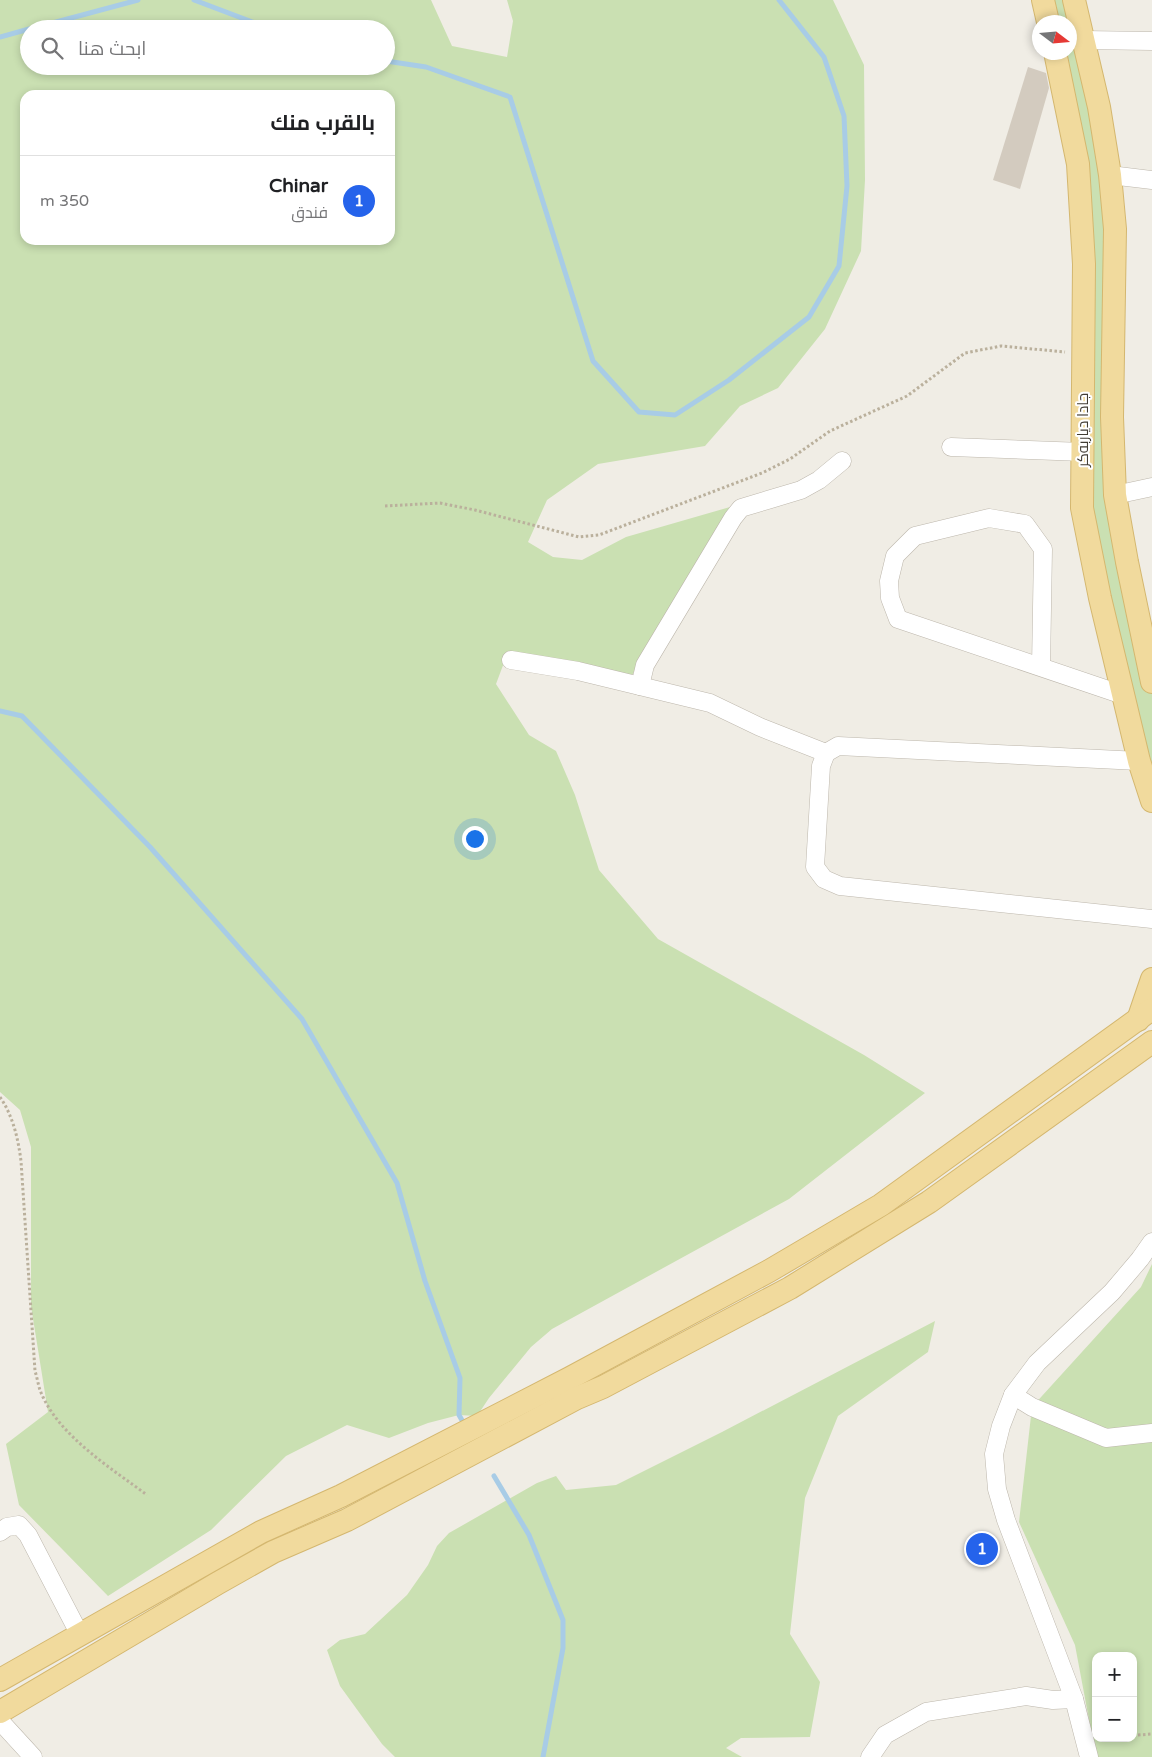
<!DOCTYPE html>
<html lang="ar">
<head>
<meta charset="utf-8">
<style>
  :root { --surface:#fff; --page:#f2f2f2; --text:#202124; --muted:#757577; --line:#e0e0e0; --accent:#2563eb }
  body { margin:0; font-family:"Varela Round",Cairo,sans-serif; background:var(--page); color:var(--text); direction:rtl }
  .controls { position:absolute; right:15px; bottom:15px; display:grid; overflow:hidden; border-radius:10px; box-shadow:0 2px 8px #0003 }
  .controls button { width:45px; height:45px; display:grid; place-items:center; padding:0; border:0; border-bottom:1px solid var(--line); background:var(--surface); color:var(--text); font:25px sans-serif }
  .compass { position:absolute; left:1032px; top:15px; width:45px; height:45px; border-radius:50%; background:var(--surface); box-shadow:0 2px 8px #0003; rotate:106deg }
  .you { position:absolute; left:474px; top:838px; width:18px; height:18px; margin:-12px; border:4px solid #fff; border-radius:50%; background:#1a73e8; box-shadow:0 0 0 8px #1a73e833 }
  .badge { display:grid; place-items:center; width:32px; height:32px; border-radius:50%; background:var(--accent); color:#fff; font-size:16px; font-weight:700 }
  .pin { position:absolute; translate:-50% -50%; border:2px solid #fff; box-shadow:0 1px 5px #0006 }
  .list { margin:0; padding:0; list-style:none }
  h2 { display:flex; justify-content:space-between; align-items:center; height:65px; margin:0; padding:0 20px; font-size:21px }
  h2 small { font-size:16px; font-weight:400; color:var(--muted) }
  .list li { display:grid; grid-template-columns:32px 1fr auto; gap:15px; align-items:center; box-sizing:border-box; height:90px; padding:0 20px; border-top:1px solid var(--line) }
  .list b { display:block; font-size:19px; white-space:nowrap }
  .list p { margin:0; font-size:16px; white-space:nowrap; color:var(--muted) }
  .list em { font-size:16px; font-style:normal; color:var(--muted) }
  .icon { flex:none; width:28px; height:28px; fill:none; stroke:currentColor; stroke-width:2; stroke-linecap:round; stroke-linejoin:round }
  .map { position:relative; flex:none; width:1152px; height:1757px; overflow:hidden; direction:ltr }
  .search { position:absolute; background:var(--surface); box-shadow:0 2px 8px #0003; left:20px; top:20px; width:375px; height:55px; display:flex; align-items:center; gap:12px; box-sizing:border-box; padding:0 18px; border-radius:28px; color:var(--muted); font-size:19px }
  .panel { position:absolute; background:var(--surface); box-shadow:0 2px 8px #0003; left:20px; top:90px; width:375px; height:155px; border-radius:15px; direction:rtl }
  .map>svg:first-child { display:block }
</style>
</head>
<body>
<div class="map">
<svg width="1152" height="1757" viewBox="0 0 1152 1757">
  <rect width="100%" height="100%" fill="#f0ede5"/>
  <g fill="#cae0b2" fill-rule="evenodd">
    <path d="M0 0H431L452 46 507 57 513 21 507 0H833L864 65 865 180 861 251 825 329 778 388 740 406 705 446 598 464 547 500 528 542 553 557 582 560 626 537 730 507 631 677 505 660 496 684 529 735 556 751 575 795 599 870 658 939 864 1055 925 1093 789 1199 552 1329 531 1347 489 1398 477 1416 459 1415 428 1423 389 1438 347 1425 286 1456 211 1530 108 1596 19 1505 6 1444 48 1412 31 1306V1147L20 1110 0 1092ZM29 29H386V66H29ZM25 95H390V240H25Z"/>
    <polygon points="1043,0 1074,0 1099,107 1112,417 1152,682 1152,801 1082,508 1084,264 1055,53 1070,52 1070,22 1048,22"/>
    <path d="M1152 1264V1757H1096L1075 1645 1019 1522 1032 1407 1141 1287ZM1096 1656H1133V1738H1096Z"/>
    <polygon points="935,1321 928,1352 838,1416 805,1498 790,1634 820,1682 810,1737 741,1738 726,1748 742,1757 395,1757 382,1744 340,1686 327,1650 340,1640 365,1634 407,1595 428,1565 437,1546 449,1533 537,1483 556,1476 566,1490 616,1485 722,1432"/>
  </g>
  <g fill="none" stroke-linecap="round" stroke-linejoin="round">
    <g stroke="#a8cce6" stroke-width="5">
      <polyline points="194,0 271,29"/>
      <polyline points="30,29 138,0"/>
      <polyline points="0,37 29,29"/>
      <polyline points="386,61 426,67 510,97 593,361 639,412 675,415 729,380 809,317 839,266 847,186 844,116 824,57 779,0"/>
      <polyline points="0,711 22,716 150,847 302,1019 397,1183 425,1281 460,1378 459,1415 463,1422"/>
      <polyline points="494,1476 529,1535 563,1620 563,1648 543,1757"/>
    </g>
  </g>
  <polygon fill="#d3cbbf" points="1028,67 1046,73 1049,88 1020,189 993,180"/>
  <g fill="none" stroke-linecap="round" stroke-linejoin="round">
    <defs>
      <g id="minor">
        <polyline points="1083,40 1152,41"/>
        <polyline points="1110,175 1152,180"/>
        <polyline points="951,447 1083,452"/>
        <polyline points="1115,495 1152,487"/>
        <polyline points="511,660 578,671 710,703 760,727 826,753"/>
        <polyline points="1041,667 1043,549 1025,524 989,518 915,536 895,556 889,581 890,598 898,619 1123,695"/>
        <polyline points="640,686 645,665 733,518 741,508 801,490 819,480 842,461"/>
        <polyline points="1139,761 838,746 826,753 821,766 815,867 824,879 840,886 1152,919"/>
        <polyline points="1013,1395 1032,1407 1106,1438 1152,1433"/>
        <polyline points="0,1532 7,1527 19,1525 28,1535 80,1635"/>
        <polyline points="0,1721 33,1757"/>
        <polyline points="870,1757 885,1735 926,1712 1026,1696 1053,1700 1074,1699"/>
        <polyline points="1089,1757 1074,1699 1006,1520 997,1489 994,1454 1001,1426 1013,1395 1037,1363 1112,1292 1140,1259 1152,1242"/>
      </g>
      <g id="major">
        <polyline points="1043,0 1048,22"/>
        <polyline points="1074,0 1099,107 1110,175 1115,229 1112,417 1115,495 1127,562 1152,682"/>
        <polyline points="1055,52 1078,164 1084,264 1082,508 1100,598 1139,761 1152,801"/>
        <polyline points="1138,1020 1152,979"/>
        <polyline points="0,1680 261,1532 341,1496 570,1378 769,1271 881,1205 1152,1009"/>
        <polyline points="0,1712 218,1583 273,1552 347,1520 577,1398 603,1387 790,1288 929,1202 1152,1042"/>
      </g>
    </defs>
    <use href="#minor" stroke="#bdb7ac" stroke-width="19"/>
    <use href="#major" stroke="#d4b76f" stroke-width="24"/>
    <g stroke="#bab09c" stroke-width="3" stroke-dasharray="2.5 2.5" stroke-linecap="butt">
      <polyline points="385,506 440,503 475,510 579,537 599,535 762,473 790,459 830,431 907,396 965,353 1001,346 1065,352"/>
      <path d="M0 1097C13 1116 18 1138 21 1161L35 1371C37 1377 38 1384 40 1390 57 1435 111 1468 147 1495"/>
      <polyline points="1138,1735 1152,1734"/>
    </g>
    <use href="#minor" stroke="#fff" stroke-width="18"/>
    <use href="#major" stroke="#f1da9d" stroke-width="22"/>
  </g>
  <g text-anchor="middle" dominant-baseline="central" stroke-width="4" stroke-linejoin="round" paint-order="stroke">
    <g font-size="15" fill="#423d35" stroke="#fff">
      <text transform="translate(1083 430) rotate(-90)">جادا دیاربه‌كر</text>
    </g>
  </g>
</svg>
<div class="controls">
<button>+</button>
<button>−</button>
</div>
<svg class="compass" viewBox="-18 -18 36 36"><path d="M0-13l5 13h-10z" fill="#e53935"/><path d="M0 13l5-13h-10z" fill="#757577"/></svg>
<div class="you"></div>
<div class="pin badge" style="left:982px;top:1549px">1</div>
<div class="search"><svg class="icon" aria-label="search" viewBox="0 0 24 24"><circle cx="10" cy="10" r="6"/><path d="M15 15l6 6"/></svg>ابحث هنا</div>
<section class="panel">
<h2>بالقرب منك<small></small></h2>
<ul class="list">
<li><span class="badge">1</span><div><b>Chinar</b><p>فندق</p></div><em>350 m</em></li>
</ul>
</section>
</div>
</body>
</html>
